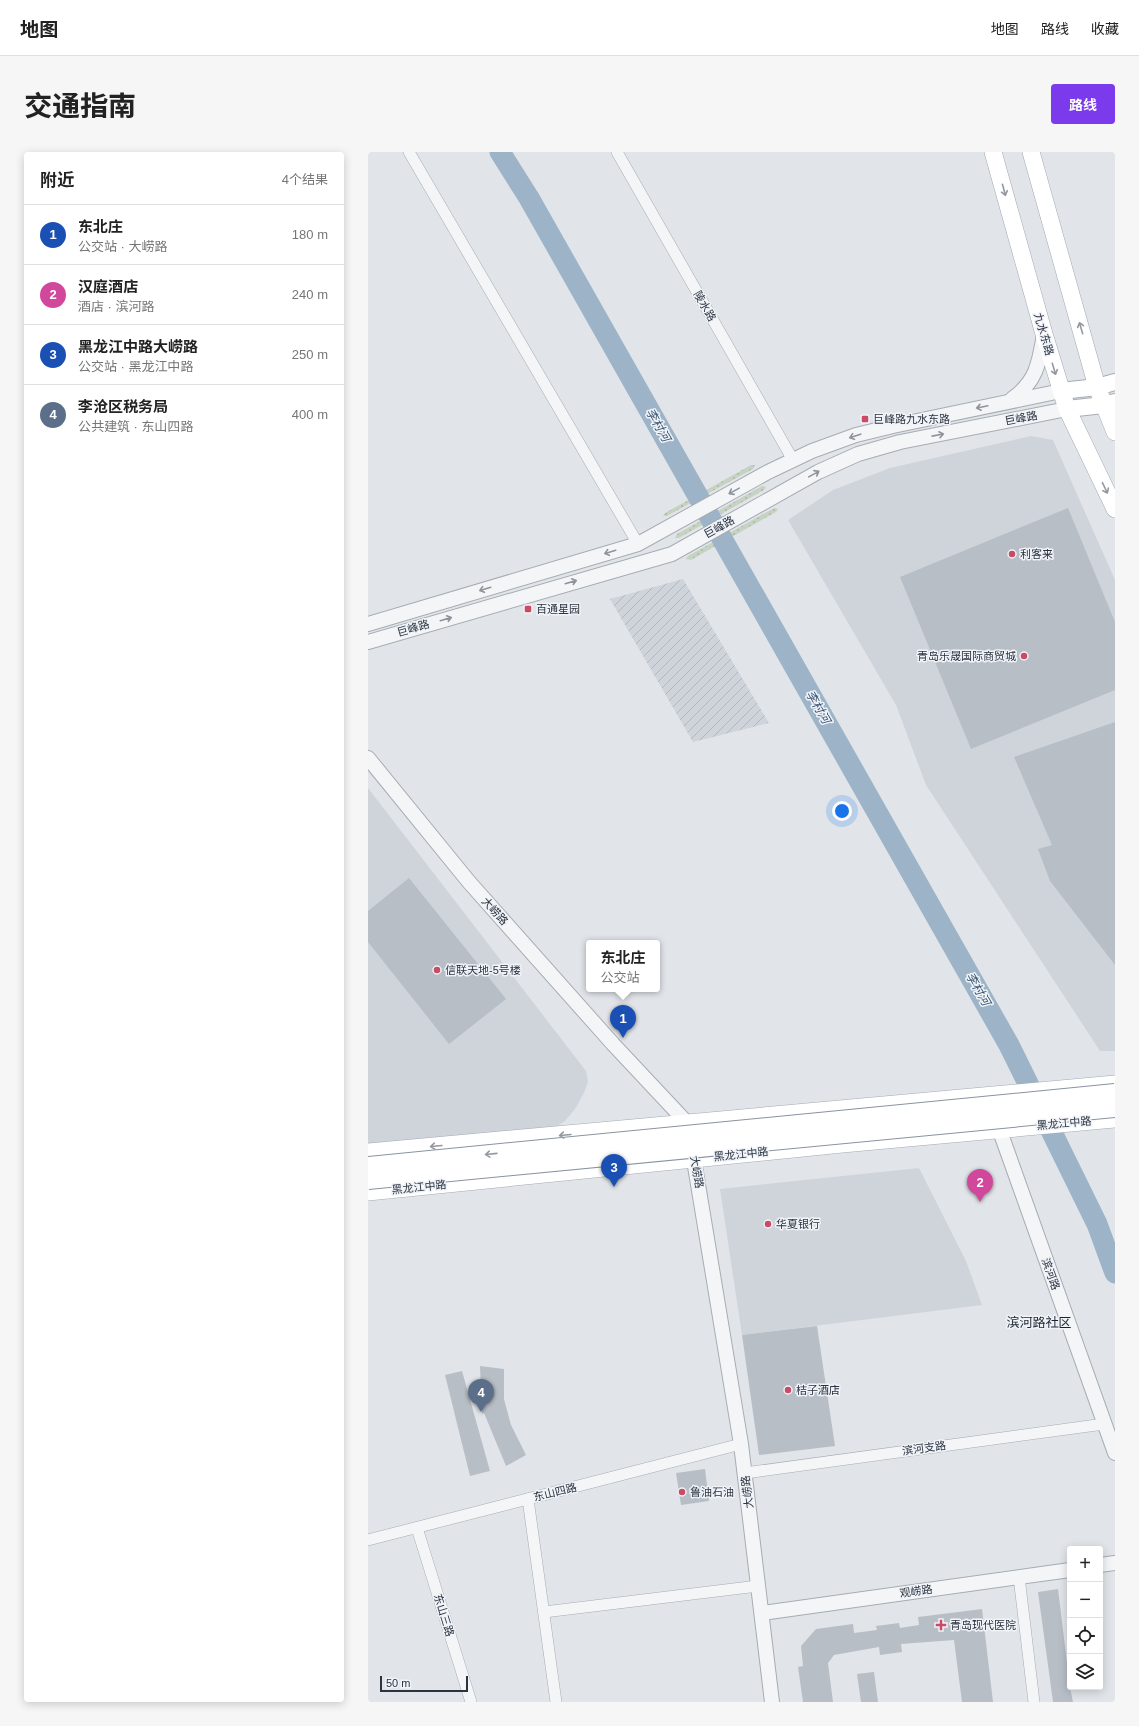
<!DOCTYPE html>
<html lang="zh">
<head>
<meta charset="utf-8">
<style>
  :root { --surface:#fff; --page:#f6f6f6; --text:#222; --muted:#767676; --line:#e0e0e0; --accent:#7c3aed }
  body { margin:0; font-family:Arial,"Noto Sans SC",sans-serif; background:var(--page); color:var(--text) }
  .controls { position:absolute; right:12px; bottom:12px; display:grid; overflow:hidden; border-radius:4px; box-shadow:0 2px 10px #0003 }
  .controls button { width:36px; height:36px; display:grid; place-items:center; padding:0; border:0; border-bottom:1px solid var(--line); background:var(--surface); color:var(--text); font:20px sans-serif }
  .scale { position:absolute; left:12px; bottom:10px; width:88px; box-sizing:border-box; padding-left:4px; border:2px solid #2a3340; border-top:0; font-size:11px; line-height:14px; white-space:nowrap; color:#2a3340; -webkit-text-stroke:3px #f0f3f7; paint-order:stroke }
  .you { position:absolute; left:474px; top:659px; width:14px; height:14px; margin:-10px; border:3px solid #fff; border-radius:50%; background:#1a73e8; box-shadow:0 0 0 6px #1a73e833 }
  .badge { display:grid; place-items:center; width:26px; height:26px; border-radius:50%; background:var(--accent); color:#fff; font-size:13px; font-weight:700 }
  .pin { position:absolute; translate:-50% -33px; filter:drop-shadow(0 1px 2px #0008) }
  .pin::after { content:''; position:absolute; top:21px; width:14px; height:12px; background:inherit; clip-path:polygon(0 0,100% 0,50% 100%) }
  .popup { position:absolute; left:218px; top:788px; width:74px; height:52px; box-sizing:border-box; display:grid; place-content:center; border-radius:4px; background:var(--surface); filter:drop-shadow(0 1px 3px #0005); font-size:13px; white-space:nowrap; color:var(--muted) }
  .popup b { font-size:15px; color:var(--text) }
  .popup::after { content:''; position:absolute; left:50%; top:100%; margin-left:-8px; border:8px solid transparent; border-top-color:var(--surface) }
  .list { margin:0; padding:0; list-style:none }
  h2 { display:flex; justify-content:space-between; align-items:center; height:52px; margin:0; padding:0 16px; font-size:17px }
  h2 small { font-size:13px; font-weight:400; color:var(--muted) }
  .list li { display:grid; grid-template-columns:26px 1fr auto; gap:12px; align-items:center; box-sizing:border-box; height:60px; padding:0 16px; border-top:1px solid var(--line) }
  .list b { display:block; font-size:15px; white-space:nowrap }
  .list p { margin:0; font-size:13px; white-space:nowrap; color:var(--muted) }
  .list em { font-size:13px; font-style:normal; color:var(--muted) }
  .icon { flex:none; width:22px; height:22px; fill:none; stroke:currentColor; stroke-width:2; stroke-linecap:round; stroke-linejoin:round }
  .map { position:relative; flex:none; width:747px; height:1550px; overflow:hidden; border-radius:4px }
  header { display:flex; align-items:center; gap:24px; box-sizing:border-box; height:56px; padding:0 20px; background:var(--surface); border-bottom:1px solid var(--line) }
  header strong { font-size:19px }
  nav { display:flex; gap:22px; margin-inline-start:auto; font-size:14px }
  .intro { display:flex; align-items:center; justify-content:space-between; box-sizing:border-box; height:96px; padding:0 24px }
  h1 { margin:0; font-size:28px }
  .button { padding:10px 18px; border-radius:4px; background:var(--accent); color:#fff; font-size:14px; font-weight:700 }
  main { display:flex; gap:24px; padding:0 24px }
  aside { flex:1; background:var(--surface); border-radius:4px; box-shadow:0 2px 10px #0003 }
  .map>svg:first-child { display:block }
</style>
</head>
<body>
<header>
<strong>地图</strong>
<nav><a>地图</a><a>路线</a><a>收藏</a></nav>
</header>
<div class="intro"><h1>交通指南</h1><a class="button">路线</a></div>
<main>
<aside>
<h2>附近<small>4个结果</small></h2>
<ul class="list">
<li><span class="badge" style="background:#1a4fb4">1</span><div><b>东北庄</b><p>公交站 · 大崂路</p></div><em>180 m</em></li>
<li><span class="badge" style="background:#d1479c">2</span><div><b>汉庭酒店</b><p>酒店 · 滨河路</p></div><em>240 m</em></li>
<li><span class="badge" style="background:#1a4fb4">3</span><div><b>黑龙江中路大崂路</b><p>公交站 · 黑龙江中路</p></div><em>250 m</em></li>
<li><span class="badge" style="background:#5c6f8a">4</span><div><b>李沧区税务局</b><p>公共建筑 · 东山四路</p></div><em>400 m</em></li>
</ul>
</aside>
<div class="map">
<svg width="747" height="1550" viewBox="0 0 747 1550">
  <defs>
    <pattern id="industrial-furrows" width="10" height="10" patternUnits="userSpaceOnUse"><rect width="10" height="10" fill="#cfd4db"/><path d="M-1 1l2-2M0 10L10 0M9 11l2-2" fill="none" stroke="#b2b6bd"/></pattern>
    <pattern id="grass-dots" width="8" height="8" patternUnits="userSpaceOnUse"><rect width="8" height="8" fill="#c7d3c2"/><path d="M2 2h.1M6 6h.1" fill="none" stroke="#abb6a8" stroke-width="1.8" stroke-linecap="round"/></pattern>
  </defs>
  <rect width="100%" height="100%" fill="#e1e5e9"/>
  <g fill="#cfd4db">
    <polygon points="663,284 685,288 747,428 747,899 732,899 558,633 528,553 420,368 465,338 522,316"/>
    <polygon points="0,636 218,919 220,930 216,941 207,957 197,969 189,974 0,994"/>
    <polygon points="551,1016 598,1109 614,1153 374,1183 352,1037"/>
  </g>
  <polygon fill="url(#industrial-furrows)" points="315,427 401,571 325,590 242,447"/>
  <g fill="url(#grass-dots)">
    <polygon points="383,313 387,313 385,317 299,364 295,364 297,361"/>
    <polygon points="394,334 398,335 396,338 311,386 307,386 309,382"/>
    <polygon points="406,356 410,357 408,360 323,408 318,407 320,404"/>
  </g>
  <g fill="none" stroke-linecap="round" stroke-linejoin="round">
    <polyline stroke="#9db4c8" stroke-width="21" points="132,0 161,46 641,893 729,1072 747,1121"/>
  </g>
  <g fill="#b8bec6">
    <polygon points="700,356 747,470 747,538 603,597 532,425"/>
    <polygon points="747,570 747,813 682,729 670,697 684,693 646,605"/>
    <polygon points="41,726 138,847 81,892 0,790 0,759"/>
    <polygon points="449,1174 467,1294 391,1303 374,1183"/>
    <polygon points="112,1214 136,1217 136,1247 143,1273 158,1303 138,1314 116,1261 114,1262"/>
    <polygon points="94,1219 122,1319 102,1324 77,1223"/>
    <polygon points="337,1317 341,1349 313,1353 308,1321"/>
    <polygon points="690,1437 702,1535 705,1550 685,1550 670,1440"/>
    <polygon points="614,1457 625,1550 594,1550 586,1488 533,1492 534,1500 512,1503 511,1495 466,1503 460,1511 465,1550 435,1550 430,1515 435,1514 433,1494 448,1477 485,1472 486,1481 509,1478 508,1474 531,1471 532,1476 551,1473 550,1465"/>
    <polygon points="506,1520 510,1550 493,1550 489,1522"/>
  </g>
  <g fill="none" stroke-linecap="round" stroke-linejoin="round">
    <defs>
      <g id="minor">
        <polyline points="41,0 270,392"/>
        <polyline points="249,0 425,308"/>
        <polyline points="377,1321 736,1272"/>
        <polyline points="160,1347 188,1550"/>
        <polyline points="49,1376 103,1550"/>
        <polyline points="0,1388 373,1292"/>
        <polyline points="651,1425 666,1550"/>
        <polyline points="176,1460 390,1434"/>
      </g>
      <g id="tertiary">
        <path d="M644 247C669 229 671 211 676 182"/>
        <polyline points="0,472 270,392 400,320 444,299 488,283 525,274 693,239"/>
        <polyline points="0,490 304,402 450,320 490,302 532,290 699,257"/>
        <polyline points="0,606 101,730 245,892 320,972 373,1292 404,1550"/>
        <polyline points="628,968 747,1301"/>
        <polyline points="732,1413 747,1411"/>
        <polyline points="394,1461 702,1418"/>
      </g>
      <g id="secondary">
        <polyline points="693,239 729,235 747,230"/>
        <polyline points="699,257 736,253 747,250"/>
      </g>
      <g id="primary">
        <polyline points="625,0 676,182 699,257 747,357"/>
        <polyline points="663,0 729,235 747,280"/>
        <polyline points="0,1000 747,932"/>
        <polyline points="0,1040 474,992 747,967"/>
      </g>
    </defs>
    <use href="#minor" stroke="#a6acb3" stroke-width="12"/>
    <use href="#tertiary" stroke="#a6acb3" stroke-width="16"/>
    <use href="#secondary" stroke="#a6acb3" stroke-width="18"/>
    <use href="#primary" stroke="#a1aab4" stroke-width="18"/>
    <use href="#minor" stroke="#f4f5f7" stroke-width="11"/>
    <use href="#tertiary" stroke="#f4f5f7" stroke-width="14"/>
    <use href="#secondary" stroke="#fff" stroke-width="16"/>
    <use href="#primary" stroke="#fff" stroke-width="17"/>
    <defs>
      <g id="trunk-bridge">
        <polyline points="0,1014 747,941"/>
        <polyline points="0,1028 747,956"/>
      </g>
    </defs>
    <use href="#trunk-bridge" stroke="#89939f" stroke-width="20" stroke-linecap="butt"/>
    <use href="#trunk-bridge" stroke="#fff" stroke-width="18"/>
  </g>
  <defs><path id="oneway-shaft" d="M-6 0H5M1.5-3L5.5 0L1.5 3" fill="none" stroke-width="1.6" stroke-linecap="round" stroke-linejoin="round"/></defs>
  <g stroke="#9499a0">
    <use href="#oneway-shaft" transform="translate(636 38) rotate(75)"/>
    <use href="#oneway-shaft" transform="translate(713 176) rotate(-106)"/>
    <use href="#oneway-shaft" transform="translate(686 217) rotate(73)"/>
    <use href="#oneway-shaft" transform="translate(737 336) rotate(64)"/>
    <use href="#oneway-shaft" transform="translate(197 983) rotate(175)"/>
    <use href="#oneway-shaft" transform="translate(68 994) rotate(175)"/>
    <use href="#oneway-shaft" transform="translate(123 1002) rotate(174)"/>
  </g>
  <g stroke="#8f949c">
    <use href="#oneway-shaft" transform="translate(614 255) rotate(168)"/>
    <use href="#oneway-shaft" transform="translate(570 283) rotate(-11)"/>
    <use href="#oneway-shaft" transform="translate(487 284) rotate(162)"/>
    <use href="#oneway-shaft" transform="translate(446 322) rotate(-29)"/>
    <use href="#oneway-shaft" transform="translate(366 339) rotate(151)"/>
    <use href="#oneway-shaft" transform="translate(242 400) rotate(163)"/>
    <use href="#oneway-shaft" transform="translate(203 430) rotate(-16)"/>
    <use href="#oneway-shaft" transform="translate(117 437) rotate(163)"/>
    <use href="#oneway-shaft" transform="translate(78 467) rotate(-16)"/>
  </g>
  <g fill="#c94b65" stroke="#f0f3f7" stroke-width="1.5">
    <rect x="493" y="263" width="8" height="8" rx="2"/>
    <circle cx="644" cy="402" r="4"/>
    <rect x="156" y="453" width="8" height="8" rx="2"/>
    <circle cx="656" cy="504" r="4"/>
    <circle cx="69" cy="818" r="4"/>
    <circle cx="400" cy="1072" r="4"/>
    <circle cx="420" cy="1238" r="4"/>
    <circle cx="314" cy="1340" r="4"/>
    <path d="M571 1467h4v4h4v4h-4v4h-4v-4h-4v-4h4z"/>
  </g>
  <g text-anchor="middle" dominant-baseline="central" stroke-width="3" stroke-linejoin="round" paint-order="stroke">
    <g font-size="11" fill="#2a3340" stroke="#f0f3f7">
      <text transform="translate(337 154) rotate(60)">陵水路</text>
      <text transform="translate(676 182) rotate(74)">九水东路</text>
      <text transform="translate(653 266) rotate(-11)">巨峰路</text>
      <text transform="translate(351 375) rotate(-29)">巨峰路</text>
      <text transform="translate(45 476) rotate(-16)">巨峰路</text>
      <text transform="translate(127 759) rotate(48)">大崂路</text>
      <text transform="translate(696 971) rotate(-5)">黑龙江中路</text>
      <text transform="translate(373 1002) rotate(-6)">黑龙江中路</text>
      <text transform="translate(329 1020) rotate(80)">大崂路</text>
      <text transform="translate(51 1035) rotate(-6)">黑龙江中路</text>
      <text transform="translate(683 1122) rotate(70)">滨河路</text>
      <text transform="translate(556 1296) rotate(-8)">滨河支路</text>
      <text transform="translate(187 1340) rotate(-14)">东山四路</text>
      <text transform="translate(379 1340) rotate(-97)">大崂路</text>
      <text transform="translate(548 1439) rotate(-8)">观崂路</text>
      <text transform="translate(76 1463) rotate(73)">东山三路</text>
    </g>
    <g font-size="11" fill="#2a3340" stroke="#f0f3f7" text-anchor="start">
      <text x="505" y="267">巨峰路九水东路</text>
      <text x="652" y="402">利客来</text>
      <text x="168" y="457">百通星园</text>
      <text x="648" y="504" text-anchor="end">青岛乐晟国际商贸城</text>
      <text x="77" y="818">信联天地-5号楼</text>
      <text x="408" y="1072">华夏银行</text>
      <text x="428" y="1238">桔子酒店</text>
      <text x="322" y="1340">鲁油石油</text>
      <text x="582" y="1473">青岛现代医院</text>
    </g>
    <g font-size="12" font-style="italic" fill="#355473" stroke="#f0f3f7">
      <text transform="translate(290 273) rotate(60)">李村河</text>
      <text transform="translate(450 555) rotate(60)">李村河</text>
      <text transform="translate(610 837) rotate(60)">李村河</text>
    </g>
    <g font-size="13" fill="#1c2431" stroke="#f0f3f7">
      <text x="671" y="1170">滨河路社区</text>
    </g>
  </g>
</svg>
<div class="controls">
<button>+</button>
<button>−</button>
<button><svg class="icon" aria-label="locate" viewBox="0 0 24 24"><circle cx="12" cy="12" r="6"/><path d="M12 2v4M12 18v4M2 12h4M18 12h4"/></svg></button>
<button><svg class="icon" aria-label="layers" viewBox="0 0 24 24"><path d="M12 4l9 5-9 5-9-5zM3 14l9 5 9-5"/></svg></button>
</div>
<div class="scale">50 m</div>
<div class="you"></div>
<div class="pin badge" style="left:255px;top:886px;background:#1a4fb4">1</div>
<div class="popup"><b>东北庄</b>公交站</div>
<div class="pin badge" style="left:612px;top:1050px;background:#d1479c">2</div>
<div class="pin badge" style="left:246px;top:1035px;background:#1a4fb4">3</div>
<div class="pin badge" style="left:113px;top:1260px;background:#5c6f8a">4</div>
</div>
</main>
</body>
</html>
